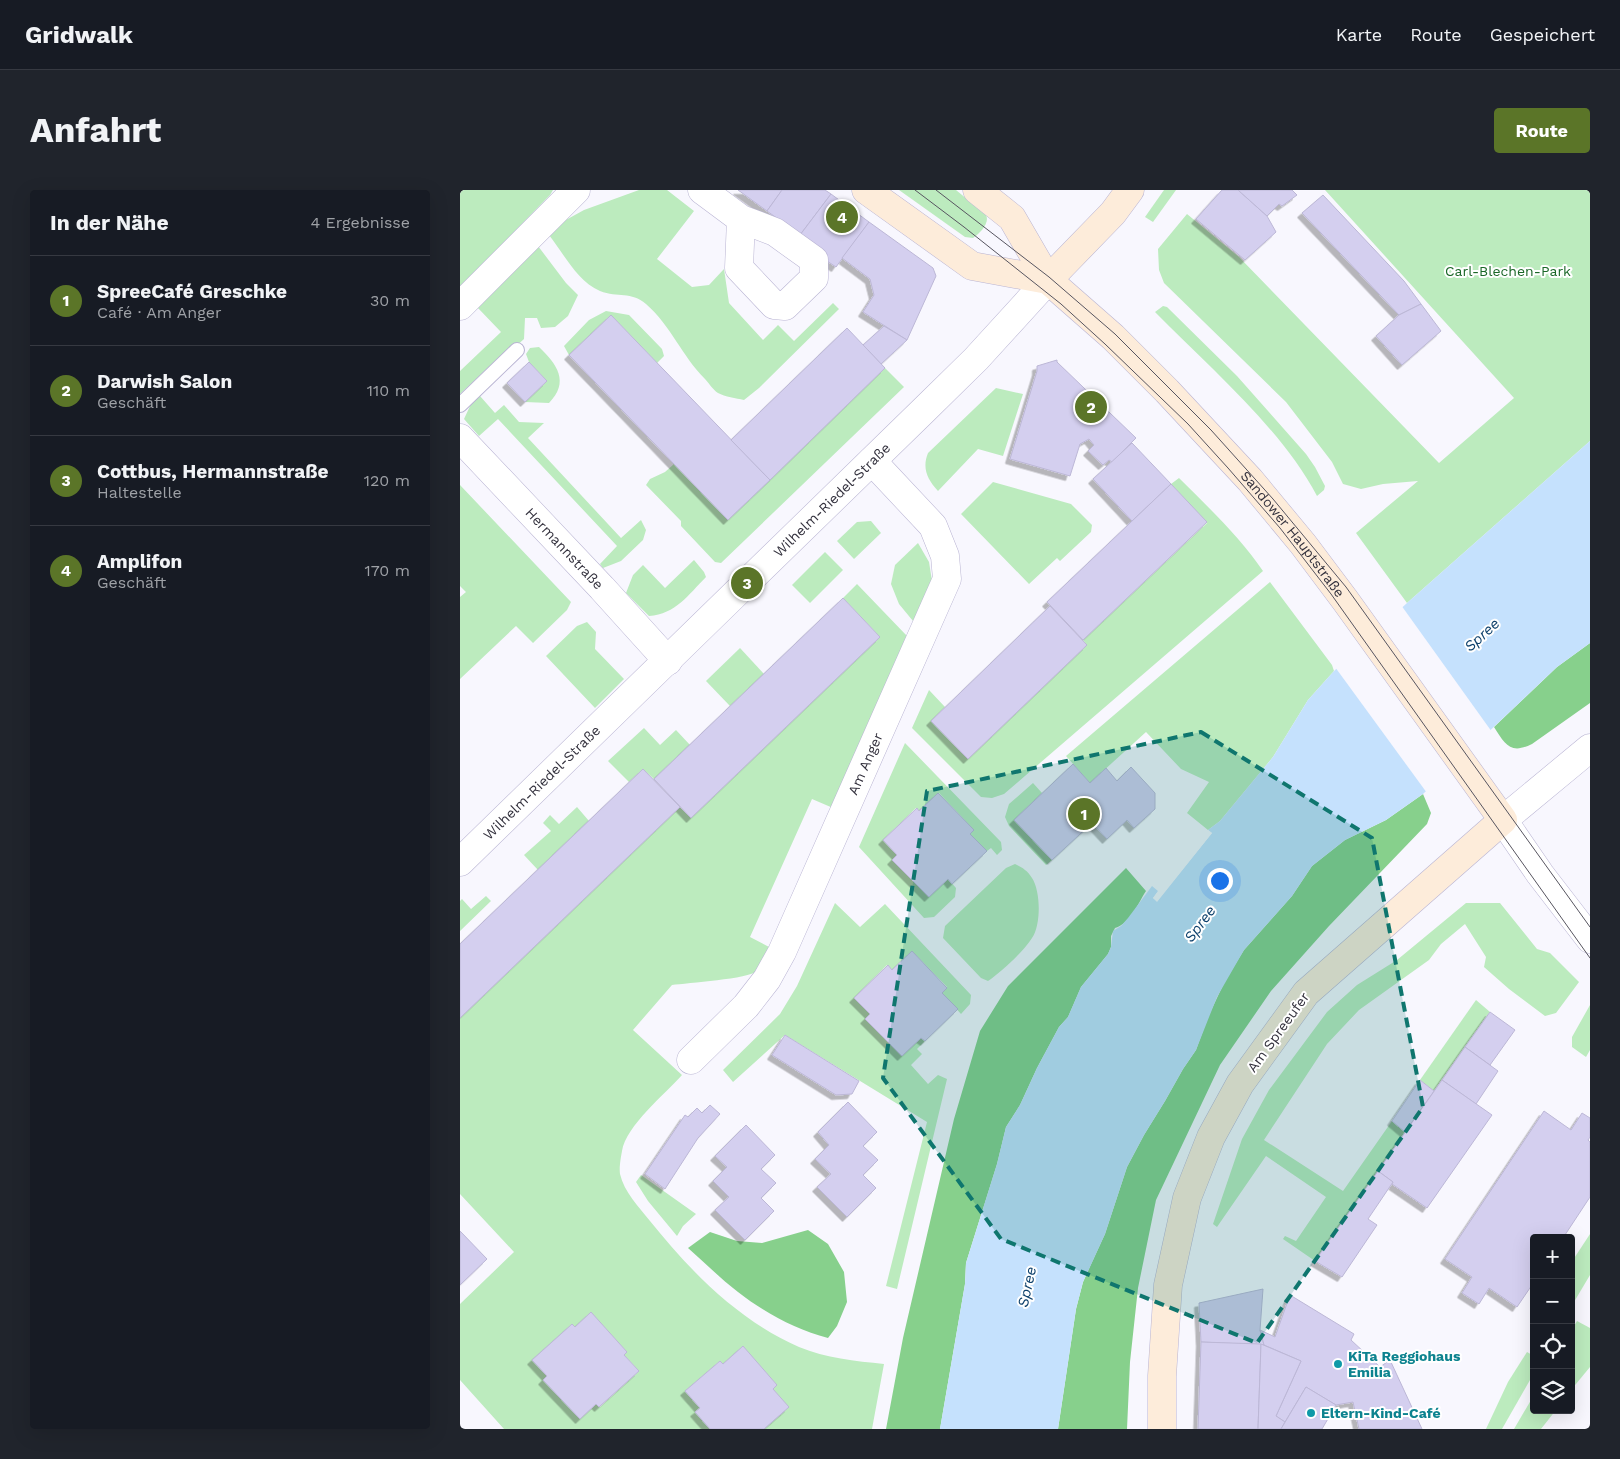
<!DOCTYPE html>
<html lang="de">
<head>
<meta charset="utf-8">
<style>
  :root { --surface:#171b24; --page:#20242c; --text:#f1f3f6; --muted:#9ea1a6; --line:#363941; --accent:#5b7528 }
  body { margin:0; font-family:"Work Sans",sans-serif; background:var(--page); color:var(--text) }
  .controls { position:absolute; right:15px; bottom:15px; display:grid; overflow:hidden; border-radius:5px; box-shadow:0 5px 20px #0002 }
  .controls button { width:45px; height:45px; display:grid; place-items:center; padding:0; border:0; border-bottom:1px solid var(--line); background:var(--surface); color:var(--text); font:25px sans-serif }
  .you { position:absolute; left:759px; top:690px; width:18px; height:18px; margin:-12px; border:4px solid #fff; border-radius:50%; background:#1a73e8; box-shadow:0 0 0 8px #1a73e833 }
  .badge { display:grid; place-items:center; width:32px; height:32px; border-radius:50%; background:var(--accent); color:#fff; font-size:16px; font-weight:700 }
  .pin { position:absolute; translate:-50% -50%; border:2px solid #fff; box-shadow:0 1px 5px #0006 }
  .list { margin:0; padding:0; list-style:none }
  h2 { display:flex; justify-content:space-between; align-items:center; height:65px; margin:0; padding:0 20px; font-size:21px }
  h2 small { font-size:16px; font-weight:400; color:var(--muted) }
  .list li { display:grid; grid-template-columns:32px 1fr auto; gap:15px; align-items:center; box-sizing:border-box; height:90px; padding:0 20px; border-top:1px solid var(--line) }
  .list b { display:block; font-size:19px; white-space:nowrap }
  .list p { margin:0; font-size:16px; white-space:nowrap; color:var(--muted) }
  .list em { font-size:16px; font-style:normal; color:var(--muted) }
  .icon { flex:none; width:28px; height:28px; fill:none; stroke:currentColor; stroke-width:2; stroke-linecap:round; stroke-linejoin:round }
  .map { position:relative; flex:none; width:1130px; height:1239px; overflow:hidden; border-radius:5px }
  header { display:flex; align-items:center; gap:30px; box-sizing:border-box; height:70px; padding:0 25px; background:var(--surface); border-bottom:1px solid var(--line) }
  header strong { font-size:24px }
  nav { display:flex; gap:28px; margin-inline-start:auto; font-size:18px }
  .intro { display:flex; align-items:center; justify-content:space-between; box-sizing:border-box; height:120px; padding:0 30px }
  h1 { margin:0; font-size:35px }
  .button { padding:12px 22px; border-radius:5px; background:var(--accent); color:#fff; font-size:18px; font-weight:700 }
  main { display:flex; gap:30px; padding:0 30px }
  aside { flex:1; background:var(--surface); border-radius:5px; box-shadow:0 5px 20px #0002 }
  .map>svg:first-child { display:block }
</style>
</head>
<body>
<header>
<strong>Gridwalk</strong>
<nav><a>Karte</a><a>Route</a><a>Gespeichert</a></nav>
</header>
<div class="intro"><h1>Anfahrt</h1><a class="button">Route</a></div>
<main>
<aside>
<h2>In der Nähe<small>4 Ergebnisse</small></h2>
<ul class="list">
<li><span class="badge">1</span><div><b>SpreeCafé Greschke</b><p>Café · Am Anger</p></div><em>30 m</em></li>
<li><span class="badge">2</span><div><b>Darwish Salon</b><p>Geschäft</p></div><em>110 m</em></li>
<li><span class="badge">3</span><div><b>Cottbus, Hermannstraße</b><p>Haltestelle</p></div><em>120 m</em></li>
<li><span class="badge">4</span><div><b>Amplifon</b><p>Geschäft</p></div><em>170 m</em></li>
</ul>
</aside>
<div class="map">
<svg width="1130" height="1239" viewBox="0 0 1130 1239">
  <defs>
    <filter id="shadow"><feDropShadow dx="-4.5" dy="4.5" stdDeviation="0" flood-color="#0004"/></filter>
  </defs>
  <rect width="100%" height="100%" fill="#f8f7fe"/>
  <g fill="#bcebbe" fill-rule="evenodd">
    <polygon points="0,0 93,0 90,5 0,97"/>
    <path d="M179 0H207L234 21 197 69 232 97 249 95 264 79 269 113 303 150 318 135 334 151 373 113 379 119 299 198 284 210C276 208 265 207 258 203 253 200 249 193 245 189 222 166 211 136 186 114 171 101 158 108 140 101 117 91 104 64 89 45L104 31 124 20Z"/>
    <path d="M439 0H496L526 25C530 33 520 43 513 48L505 47Z"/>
    <polygon points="704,0 716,0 693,32 685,27"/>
    <polygon points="865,0 1130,0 1130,251 947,413 896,343 958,291 923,294 901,299 883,294 872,272 826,212 704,93 699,80 698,59 727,24 779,67 979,273 1054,208"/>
    <polygon points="78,56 106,93 118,105 108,126 95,137 81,138 77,128 65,128 64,149 55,157 52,155 0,204 0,181 41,142 17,117"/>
    <path d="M703 116 707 117 777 186 846 264 855 277 865 296 864 300 857 306C821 238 749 177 695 122Z"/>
    <polygon points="146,121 169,125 202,159 204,166 197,173 151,125 109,165 104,156 129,130"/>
    <path d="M79 157C97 174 110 192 89 213L65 212 87 191 69 172 66 164 70 158Z"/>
    <polygon points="425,178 444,197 261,373 255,372 221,336 221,331 186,295 190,289 205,282 214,274 268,329"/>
    <path d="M536 198 563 204 543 266 518 259 478 301C467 289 462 278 468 263Z"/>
    <polygon points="20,206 35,223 44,215 59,232 84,233 68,248 161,348 181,330 186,340 183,350 161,371 143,378 140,374 157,356 38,229 19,246 4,229 11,214"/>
    <path d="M719 288C748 317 780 347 803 381L544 604 532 608 521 607 452 538 469 500 485 517 471 531 508 569 627 455 623 450 747 333 711 294Z"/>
    <polygon points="533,292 611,314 632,335 631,342 600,371 597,368 569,394 501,324"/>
    <polygon points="0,295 111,412 107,420 73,453 56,436 0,489 0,407 6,402 0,396"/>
    <polygon points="411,331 421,343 394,369 377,351 397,332"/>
    <polygon points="458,353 469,372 472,391 453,431 439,414 431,394 435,375"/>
    <polygon points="365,362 383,380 350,413 332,395"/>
    <path d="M234 370 244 382 246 387C228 405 216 424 189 426L166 403 173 385 183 375 205 398Z"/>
    <polygon points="810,392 872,475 874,481 848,510 813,567 760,631 748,640 727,623 749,592 721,579 686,542 630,593 606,566"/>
    <path d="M397 394 447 446 373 618 352 609 290 747 309 757C306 764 302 776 297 781 289 789 227 793 212 795L173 840 222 885C205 904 166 936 162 961 161 967 159 977 160 984 164 1002 179 1017 190 1031 231 1082 278 1130 339 1157 366 1168 395 1171 424 1174L412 1239H304L313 1199 317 1195 283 1157 263 1174 260 1171 225 1201 240 1218 236 1222 250 1239H44L0 1190V1114L54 1062 0 1004V828L220 617 231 628 420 447 383 408ZM131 1123 167 1162 164 1165 179 1181 140 1217 136 1214 120 1229 84 1190 87 1186 112 1134 115 1137Z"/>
    <polygon points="127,432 136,442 135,459 164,489 135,518 86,466 117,436"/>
    <polygon points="280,458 304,484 270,516 246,491"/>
    <polygon points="184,538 200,555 216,540 230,555 194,589 183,579 169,592 148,571"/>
    <polygon points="445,553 541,652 542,660 537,665 531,658 527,661 510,644 514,640 479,603 459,621 456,618 423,650 437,665 433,670 468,707 488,689 496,698 495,707 474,727 464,728 399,657"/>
    <polygon points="573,593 582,603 554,630 592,670 586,675 549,636 545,627 549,614"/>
    <polygon points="117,617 129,631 78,680 64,665 91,641 83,633 90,625 99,634"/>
    <path d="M555 674C562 677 568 681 572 688 581 702 581 735 572 748 564 761 540 783 528 791L521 788 483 748 485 736 546 678Z"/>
    <polygon points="26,706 31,711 0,741 0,711 2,709 11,719"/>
    <polygon points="375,713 400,737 425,714 511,805 510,814 501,824 482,803 487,797 452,761 432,780 427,775 394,808 410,824 405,829 441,866 461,848 465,851 457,859 462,864 451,875 468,894 478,885 487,889 437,1099 426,1096 467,932 325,845 273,892 263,880 320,824 337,796"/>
    <polygon points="1006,713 1040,713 1077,759 1090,763 1119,792 1096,823 1085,826 1049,799 1024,777 1026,767 1005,734 981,754 969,770 899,820 867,854 804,950 883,1001 932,931 945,942 855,1071 823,1049 825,1046 836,1051 866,1007 806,966 757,1037 753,1034 782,949 809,900 867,822 897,795 937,770"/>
    <polygon points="1016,810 1030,822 974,901 960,890"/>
    <polygon points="1130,815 1130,860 1126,867 1112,857 1112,847"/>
    <polygon points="181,985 236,1024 223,1036 217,1046 188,1011 176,992"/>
    <polygon points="1130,1044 1130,1085 1111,1117 1111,1073"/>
    <polygon points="1117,1131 1130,1138 1130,1177 1111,1200 1111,1141"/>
    <polygon points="1067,1162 1074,1166 1074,1183 1042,1239 1026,1239 1048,1192"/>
    <polygon points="1074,1205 1074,1220 1096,1220 1081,1239 1054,1239"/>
  </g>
  <g fill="#87d08c">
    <path d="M1130 453V513L1072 554C1050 565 1045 554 1034 537L1097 477Z"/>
    <polygon points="963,604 971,623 967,634 869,736 811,801 760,875 696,1010 678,1098 670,1172 667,1239 598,1239 616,1119 623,1092 645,1044 667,977 684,945 705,911 723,879 736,860 748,827 765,791 784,760 832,706 852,676 885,650 926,630"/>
    <path d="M666 678 686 701C678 713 671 733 655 738L651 746V757L648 764 621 797 608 827 599 837 577 878 560 915 546 937 537 974 506 1073 505 1094 480 1239H426L443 1148 494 929 520 841 548 796Z"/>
    <path d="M348 1040 368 1054 384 1082 387 1112 377 1136 368 1148C336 1140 305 1123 278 1102 261 1089 245 1073 228 1058L250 1042 277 1051 302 1053Z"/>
  </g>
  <polygon fill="#c5e1fd" points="1130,251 1130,453 1097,477 963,604 926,630 885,650 852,676 832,706 784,760 757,807 736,860 723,879 705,911 684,945 667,977 645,1044 623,1092 616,1119 598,1239 480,1239 505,1094 506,1073 537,974 546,937 560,915 577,878 599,837 608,827 621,797 648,764 651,757 653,741 661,736 668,728 692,696 698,701 693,708 697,711 752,643 748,640 760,631 813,567 848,510 874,481 947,413"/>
  <g fill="#f8f7fe">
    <polygon points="941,415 1032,542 967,603 875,477"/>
    <polygon points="748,640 752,643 697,712 693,708 700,699 701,702 696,708 749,644 747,642"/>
  </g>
  <g fill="#d4cfef" stroke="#bcb7d6" filter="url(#shadow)">
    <polygon points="278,0 322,0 307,21"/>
    <polygon points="322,0 365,0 371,4 340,45 307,21"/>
    <polygon points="762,0 778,0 807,26 816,42 785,70 736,29"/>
    <polygon points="778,0 832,0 837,5 822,16 819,14 807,26"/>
    <polygon points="371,4 409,32 376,77 361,67 340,45"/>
    <polygon points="863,5 944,91 961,114 939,125 842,23"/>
    <polygon points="409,32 473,78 476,86 447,150 403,122 414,105 410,89 382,68"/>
    <polygon points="961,114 981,141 942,175 916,146 939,125"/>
    <polygon points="151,125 310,290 268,330 109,165"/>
    <polygon points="424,136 447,150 421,174 403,155"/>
    <polygon points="387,138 425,178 310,290 271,250"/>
    <polygon points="597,170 597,172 676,248 652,272 649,270 643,275 628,261 634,255 629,249 620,254 610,286 550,269 577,181 577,176"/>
    <polygon points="69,172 87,191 65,212 47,193"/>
    <polygon points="672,253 711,294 672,331 633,289"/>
    <polygon points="711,294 747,332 623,450 587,412"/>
    <polygon points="383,408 420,447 231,628 194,589"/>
    <polygon points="590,416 627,455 508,569 471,531"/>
    <polygon points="613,574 630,593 646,578 657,591 671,577 695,603 695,619 674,638 667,630 647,649 632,633 592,670 554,630"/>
    <polygon points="183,579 220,617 0,828 0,754"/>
    <polygon points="478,603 514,640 510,644 527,661 492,694 488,689 469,707 432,670 437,665 423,650 457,618 459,621"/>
    <polygon points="452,761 487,798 482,803 498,819 465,851 461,848 442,866 405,829 410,824 394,808 428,775 432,780"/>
    <polygon points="1030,822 1055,840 1030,875 1005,857"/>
    <polygon points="325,845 399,891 392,904 376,905 312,865"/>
    <polygon points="1005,857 1038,881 1016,914 982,890"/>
    <polygon points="960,890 974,901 945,942 932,931"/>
    <polygon points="982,890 1032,925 967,1018 932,994 933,992 918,981"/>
    <polygon points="388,912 417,942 403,956 418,970 403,985 416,998 387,1027 357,997 371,984 355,969 369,955 358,942"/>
    <polygon points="250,915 260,924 238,948 205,999 185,984 225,925 228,927 237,918 242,923"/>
    <polygon points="1084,921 1111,940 1122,923 1130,928 1130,947 1128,950 1130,952 1130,1007 1103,1048 1074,1048 1074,1092 1057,1117 1029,1098 1019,1114 1002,1103 1012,1087 985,1069"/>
    <polygon points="286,935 315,965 301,979 316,993 301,1008 314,1021 285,1050 255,1020 269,1007 253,991 267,977 255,966"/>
    <polygon points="918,981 933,992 908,1029 917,1035 882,1087 855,1071"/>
    <polygon points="0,1041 27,1069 0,1095"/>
    <polygon points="803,1099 800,1140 804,1155 741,1152 739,1113"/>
    <polygon points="830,1105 894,1144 891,1150 920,1177 930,1170 962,1239 899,1239 893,1212 876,1215 846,1197 825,1232 816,1226 841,1171 804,1155 800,1140 815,1147"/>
    <polygon points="131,1122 167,1162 164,1165 179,1181 139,1217 136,1214 120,1229 83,1190 87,1186 72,1170 112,1134 115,1137"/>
    <polygon points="741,1152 801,1154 798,1239 738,1239"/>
    <polygon points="801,1154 841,1171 816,1226 825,1232 821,1239 798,1239"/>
    <polygon points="283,1156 317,1195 313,1199 329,1217 304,1239 250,1239 235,1222 240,1218 225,1201 260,1171 263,1174"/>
    <polygon points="846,1197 876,1215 862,1239 821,1239"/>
  </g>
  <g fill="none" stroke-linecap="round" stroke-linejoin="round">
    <defs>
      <polyline id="lane" points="0,215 57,160"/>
      <g id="street">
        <polyline points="242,0 281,29 279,78 314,115 325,116 354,88 354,70 315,42 281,29"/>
        <polyline points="0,116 116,0"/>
        <path id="s1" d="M0 248 142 398 208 471"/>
        <polyline points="1130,558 1043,630 1080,684 1130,749"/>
        <path id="s2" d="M0 672 464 220 516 169 588 90"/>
        <path id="s3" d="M231 870 286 816 307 789 322 762 487 389 485 366 473 336 412 271"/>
      </g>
      <g id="secondary">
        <polyline points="406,0 512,76 588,90"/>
        <path id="s4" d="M517 0 552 28 588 90 653 147 707 201 790 290 843 354 885 410 1043 630 846 803 780 894 751 947 727 1008 708 1095 702 1186V1239"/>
        <polyline points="588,90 653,23 670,0"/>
      </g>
    </defs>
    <use href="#lane" stroke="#b9b4d3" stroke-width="16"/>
    <use href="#street" stroke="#b9b4d3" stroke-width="29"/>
    <use href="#secondary" stroke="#b9b4d3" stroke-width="29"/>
    <use href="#lane" stroke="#fff" stroke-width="14"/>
    <use href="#street" stroke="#fff" stroke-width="28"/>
    <use href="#secondary" stroke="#fdecda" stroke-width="28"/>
    <g stroke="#575560" stroke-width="1">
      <polyline points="455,0 504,37 601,114 645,154 728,234 768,278 820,338 871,404 1130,768"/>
      <polyline points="476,0 589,87 655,144 751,240 813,309 886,397 1130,737"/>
    </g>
  </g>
  <path fill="#0f766e" fill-opacity="0.2" stroke="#0f766e" stroke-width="4" stroke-dasharray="10 6" stroke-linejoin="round" d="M741 542 912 648 963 917 797 1153 541 1049 423 888 467 601Z"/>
  <g fill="#0f9aa8" stroke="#fff" stroke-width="2">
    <circle cx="878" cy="1174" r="5"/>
    <circle cx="851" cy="1223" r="5"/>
  </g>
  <g text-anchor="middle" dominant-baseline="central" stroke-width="4" stroke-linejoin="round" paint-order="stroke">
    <g font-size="14" fill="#1b6728" stroke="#fff">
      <text x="1048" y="81">Carl-Blechen-Park</text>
    </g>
    <g font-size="14" fill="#34323e" stroke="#fff">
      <text stroke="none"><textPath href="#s2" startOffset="519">Wilhelm-Riedel-Straße</textPath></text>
      <text stroke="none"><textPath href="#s4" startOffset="470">Sandower Hauptstraße</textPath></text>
      <text stroke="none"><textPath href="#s1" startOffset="152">Hermannstraße</textPath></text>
      <text stroke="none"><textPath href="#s3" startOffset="348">Am Anger</textPath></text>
      <text stroke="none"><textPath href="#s2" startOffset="114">Wilhelm-Riedel-Straße</textPath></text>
      <text transform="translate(818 842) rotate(-54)">Am Spreeufer</text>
    </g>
    <g font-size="14" font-weight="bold" fill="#0d838f" stroke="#fff" text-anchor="start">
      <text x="888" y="1166">KiTa Reggiohaus<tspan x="888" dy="16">Emilia</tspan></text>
      <text x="861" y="1223">Eltern-Kind-Café</text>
    </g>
    <g font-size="15" font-style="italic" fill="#0e416c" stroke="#fff">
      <text transform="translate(1022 445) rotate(-42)">Spree</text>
      <text transform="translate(740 734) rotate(-53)">Spree</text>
      <text transform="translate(567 1097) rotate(-78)">Spree</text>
    </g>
  </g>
</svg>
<div class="controls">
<button>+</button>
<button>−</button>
<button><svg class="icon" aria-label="locate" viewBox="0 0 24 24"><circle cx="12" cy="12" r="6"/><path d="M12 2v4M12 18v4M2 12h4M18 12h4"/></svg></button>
<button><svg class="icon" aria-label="layers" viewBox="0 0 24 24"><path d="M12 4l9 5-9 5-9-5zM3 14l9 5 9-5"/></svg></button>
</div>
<div class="you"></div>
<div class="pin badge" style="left:624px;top:624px">1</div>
<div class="pin badge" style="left:631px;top:217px">2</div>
<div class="pin badge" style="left:287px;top:393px">3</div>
<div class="pin badge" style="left:382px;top:27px">4</div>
</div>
</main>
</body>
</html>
